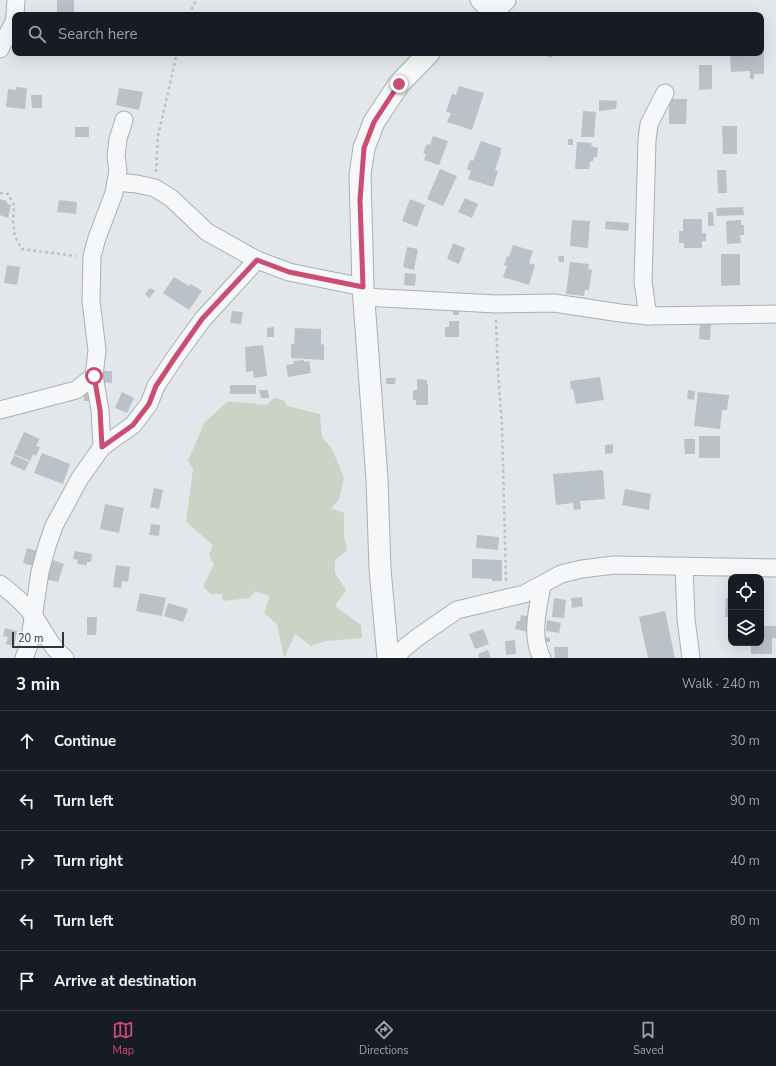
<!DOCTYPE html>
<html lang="en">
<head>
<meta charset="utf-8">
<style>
  :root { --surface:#171b24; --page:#20242c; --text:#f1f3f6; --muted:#9ea1a6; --line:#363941; --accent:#cb4d72 }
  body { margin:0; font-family:"Nunito Sans",sans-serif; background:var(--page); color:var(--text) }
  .controls { position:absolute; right:12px; bottom:12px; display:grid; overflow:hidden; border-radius:8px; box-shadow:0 4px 16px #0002 }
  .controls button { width:36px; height:36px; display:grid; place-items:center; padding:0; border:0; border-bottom:1px solid var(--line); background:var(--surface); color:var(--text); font:20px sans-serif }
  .scale { position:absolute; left:12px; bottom:10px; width:52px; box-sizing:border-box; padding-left:4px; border:2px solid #2b3742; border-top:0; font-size:11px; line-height:14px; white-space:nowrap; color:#2b3742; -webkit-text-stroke:3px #f3f6f8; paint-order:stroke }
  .stop { position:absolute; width:12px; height:12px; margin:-9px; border:3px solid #cb4d72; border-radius:50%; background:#fff }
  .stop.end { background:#cb4d72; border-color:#fff; box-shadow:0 1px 4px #0008 }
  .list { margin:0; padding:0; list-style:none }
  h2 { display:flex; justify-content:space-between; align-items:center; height:52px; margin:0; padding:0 16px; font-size:17px }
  h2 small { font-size:13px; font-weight:400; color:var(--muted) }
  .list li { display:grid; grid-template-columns:26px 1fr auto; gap:12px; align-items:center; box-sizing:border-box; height:60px; padding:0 16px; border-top:1px solid var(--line) }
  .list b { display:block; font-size:15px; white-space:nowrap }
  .list em { font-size:13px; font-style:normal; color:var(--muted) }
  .icon { flex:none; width:22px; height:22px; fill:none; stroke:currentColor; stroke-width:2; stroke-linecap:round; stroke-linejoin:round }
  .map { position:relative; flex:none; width:776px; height:658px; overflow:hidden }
  .search { position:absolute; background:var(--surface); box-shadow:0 4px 16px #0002; left:12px; right:12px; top:12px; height:44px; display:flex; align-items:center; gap:10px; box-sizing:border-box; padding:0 14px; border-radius:8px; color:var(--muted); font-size:15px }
  .sheet { height:352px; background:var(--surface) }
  nav { display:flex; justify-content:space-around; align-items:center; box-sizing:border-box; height:56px; border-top:1px solid var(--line); background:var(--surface); font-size:11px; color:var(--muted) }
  nav a { display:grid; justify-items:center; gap:2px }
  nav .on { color:var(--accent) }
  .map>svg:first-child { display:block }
</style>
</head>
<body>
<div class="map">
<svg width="776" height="658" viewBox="0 0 776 658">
  <rect width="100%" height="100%" fill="#e3e7eb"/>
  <polygon fill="#cbd4c4" points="274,398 284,400 287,406 320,414 322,437 332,449 344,478 339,500 331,508 344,513 344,535 347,551 335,560 335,573 346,590 335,606 361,625 362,638 326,641 311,646 295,634 284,658 277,624 264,613 270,596 255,591 250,598 223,601 222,594 210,594 203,586 214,565 209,554 213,545 186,522 193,469 188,461 204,423 228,401 267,405"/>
  <g fill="#bac1c7">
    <rect x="57" y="0" width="17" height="15"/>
    <polygon points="761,42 764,42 764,74 754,74 754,79 750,79 750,71 731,72 730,53 761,53"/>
    <polygon points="539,53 554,53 552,58"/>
    <polygon points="699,65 712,65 712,89 699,90"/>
    <polygon points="459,86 484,93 472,130 447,122 451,113 446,112 452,94 456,95"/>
    <polygon points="16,87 27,88 25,109 6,107 8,89 16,90"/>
    <polygon points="119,88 143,92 139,110 116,105"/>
    <polygon points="31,95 42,95 42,108 32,108"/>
    <polygon points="669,99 687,99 686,124 669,124"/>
    <polygon points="599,100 617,101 616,109 599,111"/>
    <polygon points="583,111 596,112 594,137 581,137"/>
    <polygon points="722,126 737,126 737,154 723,154"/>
    <rect x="75" y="127" width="14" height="10"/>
    <polygon points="433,136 448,141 439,165 424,160 426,154 423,153 427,144 430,145"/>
    <rect x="568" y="139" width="5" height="6"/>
    <polygon points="481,141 501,148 500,152 501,152 495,170 498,171 493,187 468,179 471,171 467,169 470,160 473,161"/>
    <polygon points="577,142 592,143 591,146 598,148 597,157 594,157 593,161 590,161 589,169 575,169"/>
    <polygon points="440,169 457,176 443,206 427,199"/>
    <polygon points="717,170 726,170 727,193 718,193"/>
    <polygon points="465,198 478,204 472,218 458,212"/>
    <polygon points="0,199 7,201 7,204 11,205 8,218 0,215"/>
    <polygon points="410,199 425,205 417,227 402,221"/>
    <polygon points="59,200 77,202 76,214 57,212"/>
    <polygon points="743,207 744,215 717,216 716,208"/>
    <polygon points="708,212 713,212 714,226 708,226"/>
    <polygon points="683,219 702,219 702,233 706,233 706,241 702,241 702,248 684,248 684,243 679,243 679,231 683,231"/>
    <polygon points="572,220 590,221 588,248 570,246"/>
    <polygon points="741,220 741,225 744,225 744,235 740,235 741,243 727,244 726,221"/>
    <polygon points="606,221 629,223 628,231 605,229"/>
    <polygon points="453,243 465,248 459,264 447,259"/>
    <polygon points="513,245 533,251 529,263 535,265 529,285 503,277 507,266 504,265 507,256 509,257"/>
    <polygon points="407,247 418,249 414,270 403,267"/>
    <polygon points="721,254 740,254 740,285 721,286"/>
    <polygon points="558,256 564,256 564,262 559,262"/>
    <polygon points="570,262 589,264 588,269 592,270 589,290 585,290 584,296 566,294"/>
    <polygon points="7,265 20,267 17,285 4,283"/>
    <polygon points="405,273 416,274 415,286 404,285"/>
    <polygon points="174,277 189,286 191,284 202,291 189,310 163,293"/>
    <polygon points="150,288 155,291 149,298 145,294"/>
    <rect x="453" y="309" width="6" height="6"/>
    <polygon points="232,311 243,312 241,324 230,323"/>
    <polygon points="449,321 459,321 459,337 445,337 445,327 449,327"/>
    <polygon points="700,321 711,322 710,340 699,339"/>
    <polygon points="274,327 274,337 267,337 267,328"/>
    <polygon points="295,328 321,329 321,344 324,345 324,360 291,358 291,344 294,344"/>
    <polygon points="263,345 267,376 254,378 253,371 246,372 245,347"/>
    <polygon points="304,360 304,362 309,361 311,373 288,377 286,365 294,364 293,361"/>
    <polygon points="98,371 112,371 112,383 98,382"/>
    <polygon points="600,377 604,400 576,404 573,389 571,389 570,381"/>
    <polygon points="386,378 396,378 395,384 386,384"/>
    <polygon points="417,379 427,380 427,384 428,384 428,405 416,405 416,400 413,400 413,390 417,390"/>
    <rect x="230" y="385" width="26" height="9"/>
    <polygon points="83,389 94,389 94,401 84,401"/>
    <polygon points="259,390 268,390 269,398 261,398"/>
    <polygon points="688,390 695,391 694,400 687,399"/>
    <polygon points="122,392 134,398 127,413 115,408"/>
    <polygon points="698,392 729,395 727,410 722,410 720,429 694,426"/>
    <polygon points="24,432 40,439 36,446 40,447 36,456 33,454 30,461 14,454"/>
    <rect x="699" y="436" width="21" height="22"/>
    <polygon points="684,439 695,439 695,454 685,454"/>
    <polygon points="613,444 613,453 605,454 605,445"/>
    <polygon points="42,453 70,464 63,484 34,473"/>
    <polygon points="14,455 29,462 25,471 10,464"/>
    <polygon points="603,470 605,499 580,501 581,509 574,510 573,503 556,505 553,474"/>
    <polygon points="154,488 163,490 159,509 150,507"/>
    <polygon points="625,489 651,494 649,510 622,505"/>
    <polygon points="105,504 124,508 119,533 100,529"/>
    <polygon points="151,524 160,525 159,536 149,535"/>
    <polygon points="477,535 499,537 498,550 476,548"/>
    <polygon points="27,548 41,552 37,567 23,563"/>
    <polygon points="75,551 92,554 91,562 87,562 87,565 77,564 78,560 73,559"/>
    <polygon points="47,558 64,564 58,582 46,579"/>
    <polygon points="472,559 502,560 502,581 492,581 492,579 472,578"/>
    <polygon points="116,565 130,567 128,582 122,581 121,588 113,587"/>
    <polygon points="140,593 166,598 162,616 136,611"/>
    <polygon points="582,597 583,606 572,608 571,598"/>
    <polygon points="554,598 566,600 564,618 552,617"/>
    <polygon points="726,598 731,598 731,617 725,617"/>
    <polygon points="168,603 188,609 183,622 164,616"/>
    <polygon points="665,611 675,658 648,658 639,617"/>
    <polygon points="521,615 532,617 529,632 515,629 517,621 520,621"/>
    <polygon points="87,617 97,617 96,635 87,635"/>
    <polygon points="547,620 561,623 559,633 546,631"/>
    <polygon points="761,626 776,626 776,638 772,638 772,654 751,654 751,643 761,643"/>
    <polygon points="5,628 17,631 14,646 6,644 8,637 3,636"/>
    <polygon points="483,629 489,644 475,649 469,634"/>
    <polygon points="543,637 550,638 550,642 543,642"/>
    <polygon points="515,640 516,654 506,655 505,641"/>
    <polygon points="554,647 568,647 568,658 555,658"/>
    <polygon points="488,650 491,658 479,658 478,654"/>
  </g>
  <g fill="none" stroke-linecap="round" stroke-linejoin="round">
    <defs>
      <g id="minor">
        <polyline points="479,0 491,13"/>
        <polyline points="15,15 16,0"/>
        <polyline points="0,49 14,22 15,16"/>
        <polyline points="116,182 137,184 155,188 171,198 207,232 257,260 289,272 363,287"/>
        <polyline points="364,297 496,304 554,303 620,313 648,316 776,314"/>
        <polyline points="648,316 643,282 647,140 649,124 665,93"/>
        <polyline points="0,410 76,390 94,376"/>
        <polyline points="102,447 100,410 94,376 97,350 91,301 92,256 97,238 114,193 118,170 116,156 118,139 124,120"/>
        <polyline points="684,566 686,619 691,658"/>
        <path d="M0 584C12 593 23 602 32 614 44 629 49 646 65 658"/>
        <polyline points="24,658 29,645 40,572 47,546 54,526 80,478 102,447 133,425 149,404 156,386 176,356 203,319 257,260"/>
        <polyline points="396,658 403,649 418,637 457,610 524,594 561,574 582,569 614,565 776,568"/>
        <path d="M542 658C530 636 538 608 542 585"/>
      </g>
      <g id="tertiary">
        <polyline points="488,15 505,0"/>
        <polyline points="388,658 380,569 377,479 363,287 360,175 364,148 374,122 399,84 429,53"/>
      </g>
    </defs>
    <use href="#minor" stroke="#a8afb5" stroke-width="19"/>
    <use href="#tertiary" stroke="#a8afb5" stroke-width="23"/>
    <g stroke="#bdc1c6" stroke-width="2.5" stroke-dasharray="3 3" stroke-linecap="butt">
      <polyline points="189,15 196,0"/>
      <polyline points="156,172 158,136 177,53"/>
      <polyline points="0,193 8,194 14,205 13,221 15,237 22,249 76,256"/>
      <polyline points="496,320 498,374 502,424 506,581"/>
    </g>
    <use href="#minor" stroke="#f6f7f9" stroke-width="17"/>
    <use href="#tertiary" stroke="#f6f7f9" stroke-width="21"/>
  </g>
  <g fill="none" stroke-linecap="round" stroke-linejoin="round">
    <polyline stroke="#cb4d72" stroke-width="5" points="94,376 100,410 102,447 133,425 149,404 156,386 176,356 202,319 257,260 289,272 363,287 360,200 364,148 374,122 399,84"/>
  </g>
</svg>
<div class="controls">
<button><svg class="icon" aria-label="locate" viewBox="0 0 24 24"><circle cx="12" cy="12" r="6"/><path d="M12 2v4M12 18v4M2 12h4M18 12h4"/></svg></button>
<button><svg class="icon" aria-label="layers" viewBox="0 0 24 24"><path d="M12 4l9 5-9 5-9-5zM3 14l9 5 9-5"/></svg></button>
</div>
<div class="scale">20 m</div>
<div class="stop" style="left:94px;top:376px"></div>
<div class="stop end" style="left:399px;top:84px"></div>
<div class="search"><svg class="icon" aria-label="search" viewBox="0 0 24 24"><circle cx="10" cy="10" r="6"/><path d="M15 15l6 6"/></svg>Search here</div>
</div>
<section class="sheet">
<h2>3 min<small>Walk · 240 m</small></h2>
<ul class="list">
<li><svg class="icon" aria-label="ahead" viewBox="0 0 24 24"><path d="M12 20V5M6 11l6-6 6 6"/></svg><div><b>Continue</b></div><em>30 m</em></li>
<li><svg class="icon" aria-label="left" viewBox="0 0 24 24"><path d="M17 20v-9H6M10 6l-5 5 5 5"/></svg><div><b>Turn left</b></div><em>90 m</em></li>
<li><svg class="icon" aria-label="right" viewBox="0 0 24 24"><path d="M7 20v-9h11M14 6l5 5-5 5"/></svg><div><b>Turn right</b></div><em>40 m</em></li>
<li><svg class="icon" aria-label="left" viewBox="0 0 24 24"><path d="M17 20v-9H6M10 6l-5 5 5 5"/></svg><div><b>Turn left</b></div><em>80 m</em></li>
<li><svg class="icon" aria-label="arrive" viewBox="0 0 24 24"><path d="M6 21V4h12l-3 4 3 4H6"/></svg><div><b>Arrive at destination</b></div></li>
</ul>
</section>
<nav>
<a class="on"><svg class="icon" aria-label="map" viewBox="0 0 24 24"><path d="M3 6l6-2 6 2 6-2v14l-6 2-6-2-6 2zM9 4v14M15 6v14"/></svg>Map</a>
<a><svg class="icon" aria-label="directions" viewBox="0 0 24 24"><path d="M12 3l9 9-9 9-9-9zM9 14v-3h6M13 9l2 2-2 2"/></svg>Directions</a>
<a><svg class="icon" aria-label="saved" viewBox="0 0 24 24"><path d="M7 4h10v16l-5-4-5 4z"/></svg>Saved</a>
</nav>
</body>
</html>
